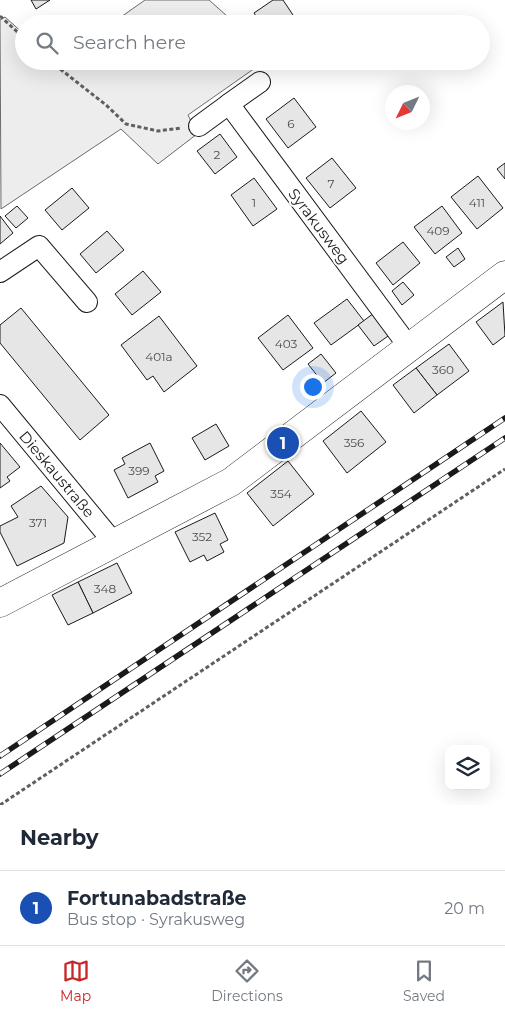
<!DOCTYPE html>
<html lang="en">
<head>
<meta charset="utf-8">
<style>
  :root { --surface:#fff; --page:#f2f2f3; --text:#1f2937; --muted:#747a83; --line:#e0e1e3; --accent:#c62828 }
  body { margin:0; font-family:Montserrat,sans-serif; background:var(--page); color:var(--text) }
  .controls { position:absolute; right:15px; bottom:15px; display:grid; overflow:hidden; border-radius:10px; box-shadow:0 5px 20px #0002 }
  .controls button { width:45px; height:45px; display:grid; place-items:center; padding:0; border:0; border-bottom:1px solid var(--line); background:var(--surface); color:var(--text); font:25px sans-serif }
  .compass { position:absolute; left:385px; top:85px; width:45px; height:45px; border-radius:50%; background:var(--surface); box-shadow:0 5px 20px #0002; rotate:227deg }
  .you { position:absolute; left:312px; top:386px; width:18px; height:18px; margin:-12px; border:4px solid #fff; border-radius:50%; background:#1a73e8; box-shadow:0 0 0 8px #1a73e833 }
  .badge { display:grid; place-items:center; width:32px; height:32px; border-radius:50%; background:var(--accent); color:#fff; font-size:16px; font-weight:700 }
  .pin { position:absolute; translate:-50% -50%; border:2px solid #fff; box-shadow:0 1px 5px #0006 }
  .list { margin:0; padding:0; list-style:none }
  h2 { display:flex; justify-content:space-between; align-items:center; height:65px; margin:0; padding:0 20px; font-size:21px }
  h2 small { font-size:16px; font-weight:400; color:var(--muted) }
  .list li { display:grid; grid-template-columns:32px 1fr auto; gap:15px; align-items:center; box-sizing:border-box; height:75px; padding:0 20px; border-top:1px solid var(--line) }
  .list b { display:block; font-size:19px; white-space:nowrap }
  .list p { margin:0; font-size:16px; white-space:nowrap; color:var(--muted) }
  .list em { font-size:16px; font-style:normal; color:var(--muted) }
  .icon { flex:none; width:28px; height:28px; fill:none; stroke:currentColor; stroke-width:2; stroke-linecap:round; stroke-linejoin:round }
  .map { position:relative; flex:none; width:505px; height:805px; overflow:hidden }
  .search { position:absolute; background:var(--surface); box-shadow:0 5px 20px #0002; left:15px; right:15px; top:15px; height:55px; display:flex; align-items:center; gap:12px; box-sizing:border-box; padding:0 18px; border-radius:28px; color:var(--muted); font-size:19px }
  .sheet { height:140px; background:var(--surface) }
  nav { display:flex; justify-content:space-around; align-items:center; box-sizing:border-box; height:70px; border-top:1px solid var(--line); background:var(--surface); font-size:14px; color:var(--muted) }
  nav a { display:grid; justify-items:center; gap:2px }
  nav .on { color:var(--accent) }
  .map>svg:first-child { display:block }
</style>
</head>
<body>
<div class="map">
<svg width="505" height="805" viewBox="0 0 505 805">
  <rect width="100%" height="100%" fill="#fff"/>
  <g fill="#ededed" stroke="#6a6a6a">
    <polygon points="145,0 209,0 236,24 111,24"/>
    <polygon points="5,17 24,34 24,61 265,61 188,115 197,134 158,164 121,129 1,209 0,20"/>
  </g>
  <g fill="#e6e6e6" stroke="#1a1a1a">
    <polygon points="31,0 50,0 36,9"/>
    <polygon points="273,0 283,0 299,24 261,24 254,13"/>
    <polygon points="294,98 316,127 288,148 266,119"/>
    <polygon points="220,134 237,157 215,174 197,151"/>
    <polygon points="332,158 356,188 330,208 306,178"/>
    <polygon points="505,163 505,179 497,169"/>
    <polygon points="478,176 503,208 477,229 451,197"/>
    <polygon points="254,178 277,209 253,226 231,195"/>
    <polygon points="72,188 89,208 62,230 45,210"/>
    <polygon points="17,206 28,218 16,228 5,216"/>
    <polygon points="442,206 462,233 435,254 414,227"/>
    <polygon points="0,216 13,233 0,244"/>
    <polygon points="107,231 124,250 96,273 80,254"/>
    <polygon points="403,242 420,263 393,285 376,263"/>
    <polygon points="458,248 465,259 454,267 446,257"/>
    <polygon points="143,271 161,292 132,315 115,294"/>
    <polygon points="403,282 414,295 402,305 392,291"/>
    <polygon points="347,299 364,321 331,345 314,323"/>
    <polygon points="503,302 505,336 493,345 476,322"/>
    <polygon points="21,308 109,415 80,440 0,343 0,325"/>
    <polygon points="374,313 391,334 374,346 358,325"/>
    <polygon points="288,315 313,348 283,370 258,338"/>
    <polygon points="159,316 197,366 164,392 153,376 147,380 121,345"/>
    <polygon points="449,344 469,371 437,395 416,368"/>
    <polygon points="321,354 336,373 323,383 308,364"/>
    <polygon points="416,368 437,395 414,413 393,385"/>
    <polygon points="361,411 386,442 347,473 323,441"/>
    <polygon points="216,424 229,446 205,460 192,438"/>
    <polygon points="0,443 20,467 7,477 10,481 0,488"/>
    <polygon points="150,443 164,471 155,476 158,482 128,498 114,470 125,464 122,458"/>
    <polygon points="288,461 314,494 273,526 247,493"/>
    <polygon points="41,486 68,517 64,543 17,566 0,532 0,526 18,517 11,506"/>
    <polygon points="215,513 228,540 220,544 224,552 207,561 204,555 190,562 175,532"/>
    <polygon points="117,563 132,593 93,613 78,582"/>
    <polygon points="78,582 93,613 68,625 52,595"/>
  </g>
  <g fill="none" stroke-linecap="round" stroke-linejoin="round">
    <defs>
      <g id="street">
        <polyline points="260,82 229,104 409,347"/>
        <polyline points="199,126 229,104"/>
        <polyline points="0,272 39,246 87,302"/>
        <polyline points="0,405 115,544"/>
      </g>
      <polyline id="secondary" points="0,603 231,482 505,275"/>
    </defs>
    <use href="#street" stroke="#1a1a1a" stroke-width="22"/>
    <use href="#secondary" stroke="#1a1a1a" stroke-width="29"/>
    <g stroke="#5f5f5f" stroke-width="3" stroke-dasharray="4 2.5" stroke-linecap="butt">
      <polyline points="0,16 24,38"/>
      <polyline points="50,61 106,105 126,124 158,131 181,128"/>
      <polyline points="0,805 505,469"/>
    </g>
    <use href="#street" stroke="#fff" stroke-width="20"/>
    <use href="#secondary" stroke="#fff" stroke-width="28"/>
    <defs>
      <g id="rail">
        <polyline points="0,756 505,418"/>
        <polyline points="0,774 505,438"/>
      </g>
    </defs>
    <use href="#rail" stroke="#1a1a1a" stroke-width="5.5"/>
    <use href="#rail" stroke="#fff" stroke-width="4" stroke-dasharray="11" stroke-linecap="butt"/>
  </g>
  <g text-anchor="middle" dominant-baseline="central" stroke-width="4" stroke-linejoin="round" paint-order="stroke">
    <g font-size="12" fill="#4d4d4d">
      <text x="291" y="123">6</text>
      <text x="217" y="154">2</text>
      <text x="331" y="183">7</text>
      <text x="254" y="202">1</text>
      <text x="477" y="202">411</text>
      <text x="438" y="230">409</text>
      <text x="286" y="343">403</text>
      <text x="159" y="356">401a</text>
      <text x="443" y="369">360</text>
      <text x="354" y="442">356</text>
      <text x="139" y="470">399</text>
      <text x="281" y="493">354</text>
      <text x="38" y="522">371</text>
      <text x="202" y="536">352</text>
      <text x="105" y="588">348</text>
    </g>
    <g font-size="15" fill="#1a1a1a" stroke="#fff">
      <text transform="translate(319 226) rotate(53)">Syrakusweg</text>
      <text transform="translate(57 474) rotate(50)">Dieskaustraße</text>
    </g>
  </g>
</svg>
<div class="controls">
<button><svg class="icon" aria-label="layers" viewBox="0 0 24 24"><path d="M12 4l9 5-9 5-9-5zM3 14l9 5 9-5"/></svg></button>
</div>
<svg class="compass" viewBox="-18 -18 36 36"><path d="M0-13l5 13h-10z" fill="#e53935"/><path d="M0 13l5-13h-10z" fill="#747a83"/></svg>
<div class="you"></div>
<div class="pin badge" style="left:283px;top:443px;background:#1a4fb4">1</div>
<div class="search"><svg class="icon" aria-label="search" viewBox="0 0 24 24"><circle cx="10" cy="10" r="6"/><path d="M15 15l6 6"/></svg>Search here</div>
</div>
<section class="sheet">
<h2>Nearby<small></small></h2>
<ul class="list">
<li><span class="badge" style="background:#1a4fb4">1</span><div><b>Fortunabadstraße</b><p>Bus stop · Syrakusweg</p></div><em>20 m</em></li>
</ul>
</section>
<nav>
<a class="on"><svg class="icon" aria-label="map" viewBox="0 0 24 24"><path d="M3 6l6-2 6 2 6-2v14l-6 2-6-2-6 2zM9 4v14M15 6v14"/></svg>Map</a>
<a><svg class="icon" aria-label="directions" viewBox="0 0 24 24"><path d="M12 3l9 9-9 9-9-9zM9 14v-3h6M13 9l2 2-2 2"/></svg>Directions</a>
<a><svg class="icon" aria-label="saved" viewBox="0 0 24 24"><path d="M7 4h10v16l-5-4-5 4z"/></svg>Saved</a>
</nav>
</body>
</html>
